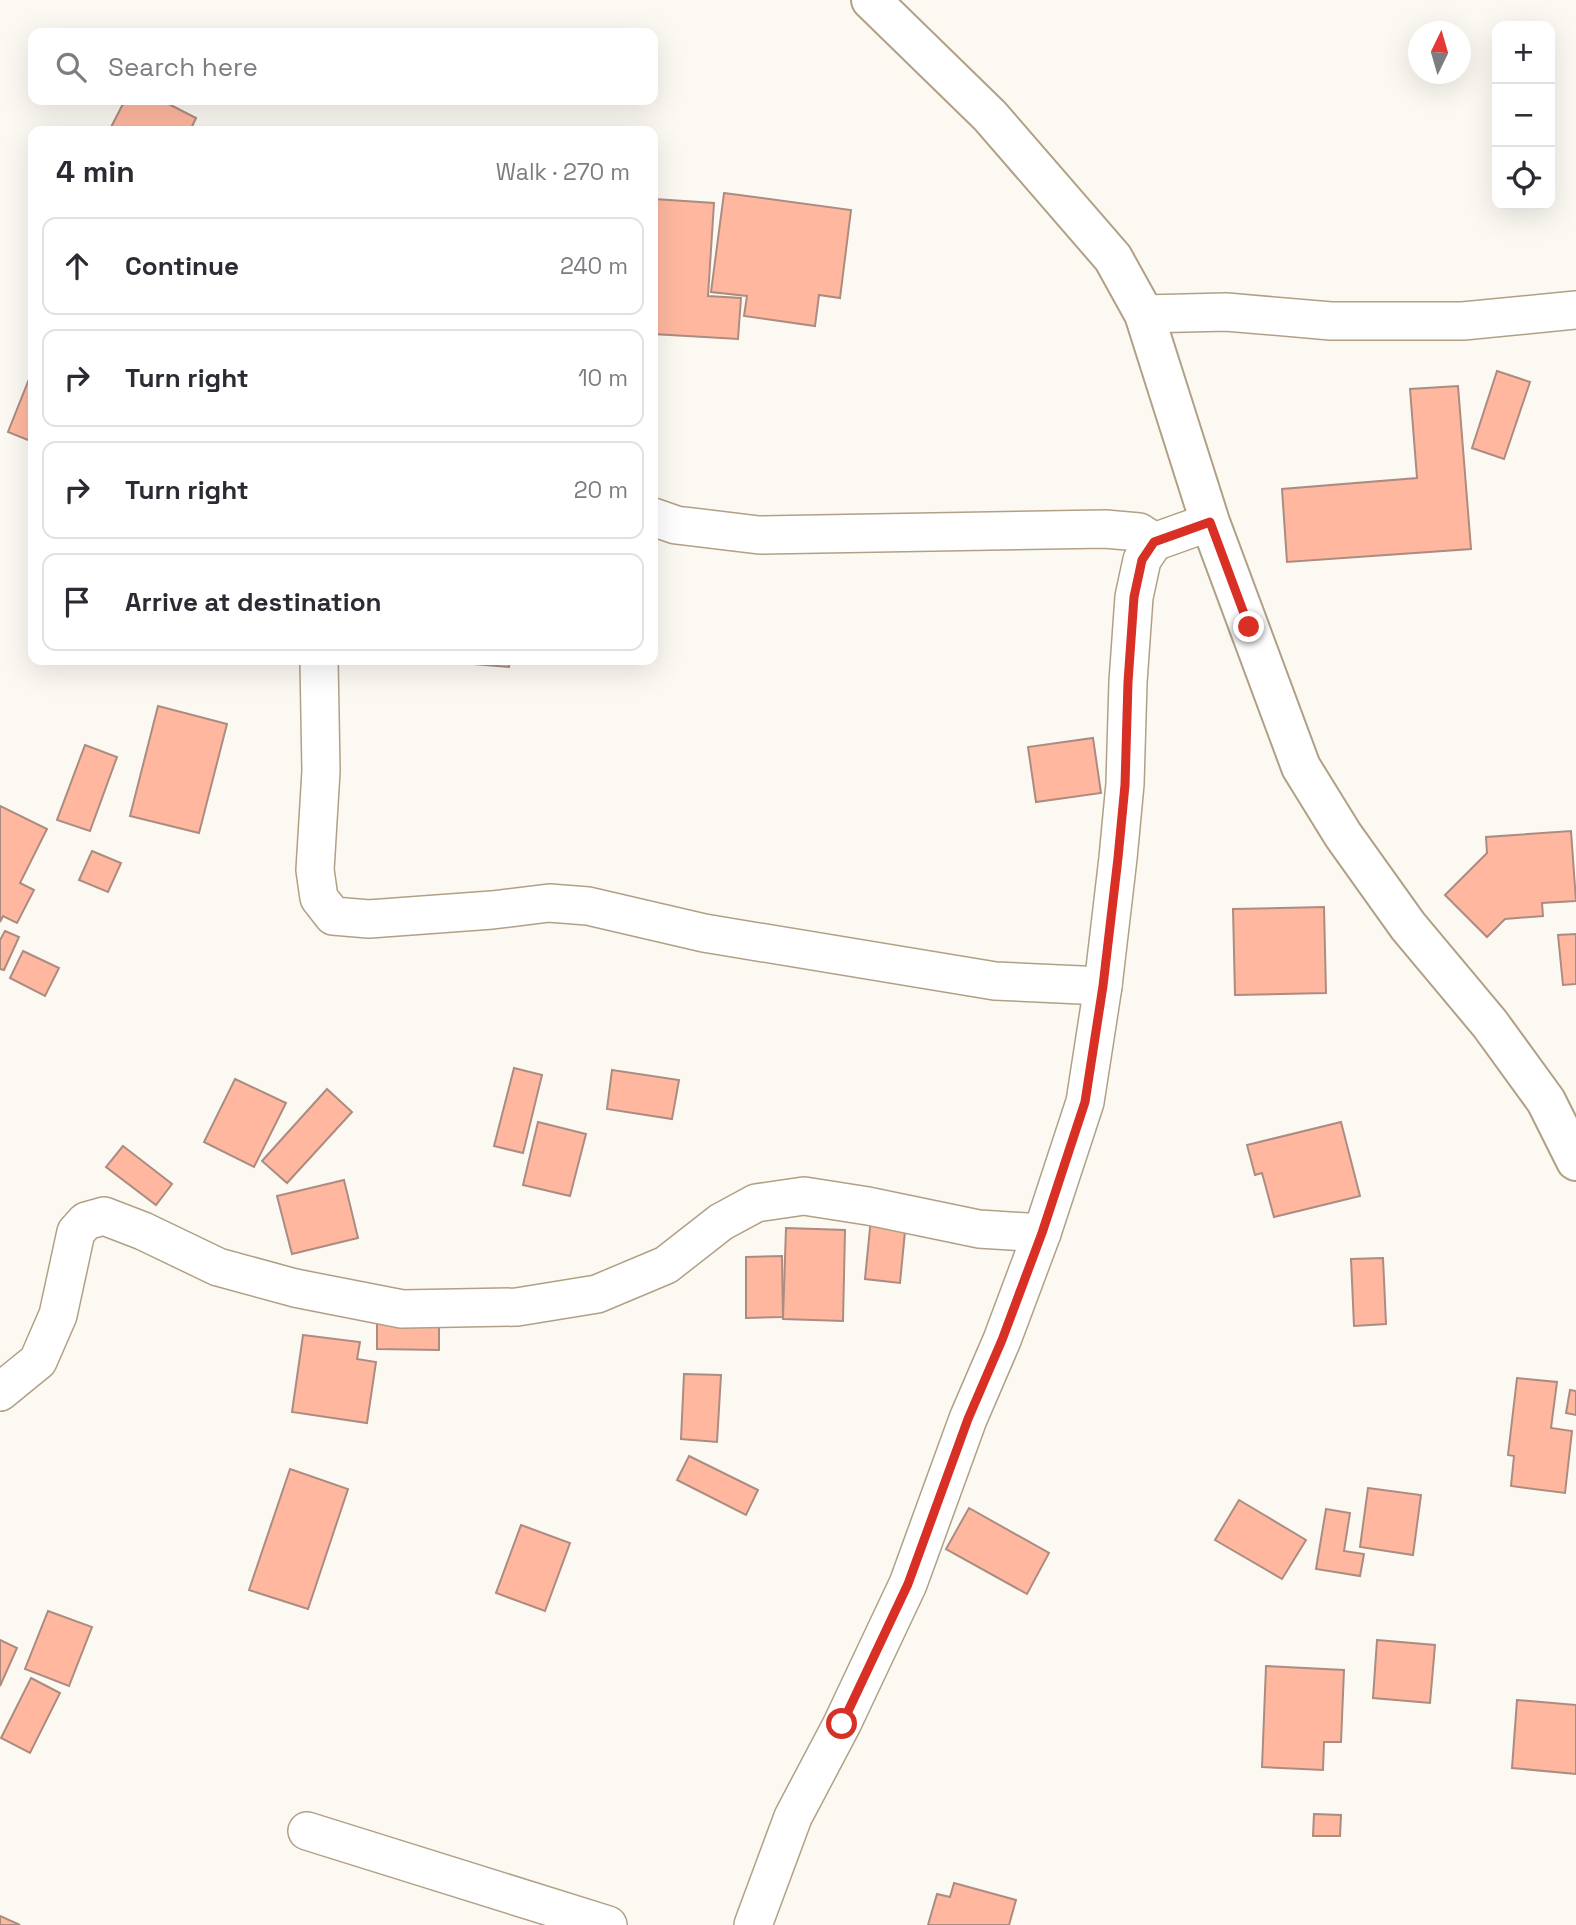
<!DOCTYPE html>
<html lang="en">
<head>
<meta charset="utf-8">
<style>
  :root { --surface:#fff; --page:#f2f2f3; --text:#2b2b33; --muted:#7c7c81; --line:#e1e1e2 }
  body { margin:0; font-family:"Space Grotesk",sans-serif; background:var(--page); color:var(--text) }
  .controls { position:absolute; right:21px; top:21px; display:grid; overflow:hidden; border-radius:14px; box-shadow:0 7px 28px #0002 }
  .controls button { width:63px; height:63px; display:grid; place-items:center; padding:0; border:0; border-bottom:2px solid var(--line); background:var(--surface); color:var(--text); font:35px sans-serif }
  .compass { position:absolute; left:1408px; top:21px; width:63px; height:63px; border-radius:50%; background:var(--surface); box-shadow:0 7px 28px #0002; rotate:5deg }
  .stop { position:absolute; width:21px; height:21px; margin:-16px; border:5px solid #d93025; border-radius:50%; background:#fff }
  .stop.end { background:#d93025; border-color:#fff; box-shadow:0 2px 7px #0008 }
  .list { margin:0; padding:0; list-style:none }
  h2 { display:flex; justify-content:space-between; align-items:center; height:91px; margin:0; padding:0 28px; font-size:30px }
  h2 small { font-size:23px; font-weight:400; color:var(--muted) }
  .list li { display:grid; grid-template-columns:46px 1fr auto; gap:21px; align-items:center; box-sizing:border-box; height:98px; margin:0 14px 14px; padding:0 14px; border:2px solid var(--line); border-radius:14px }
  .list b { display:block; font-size:26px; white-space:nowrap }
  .list em { font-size:23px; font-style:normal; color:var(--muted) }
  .icon { flex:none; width:38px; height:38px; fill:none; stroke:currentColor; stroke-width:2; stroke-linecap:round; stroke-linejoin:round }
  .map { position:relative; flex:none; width:1576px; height:1925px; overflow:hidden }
  .search { position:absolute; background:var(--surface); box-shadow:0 7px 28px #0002; left:28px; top:28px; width:630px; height:77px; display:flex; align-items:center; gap:18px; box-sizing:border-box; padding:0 24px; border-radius:14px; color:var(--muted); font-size:26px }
  .panel { position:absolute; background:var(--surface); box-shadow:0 7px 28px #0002; left:28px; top:126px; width:630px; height:539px; border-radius:14px }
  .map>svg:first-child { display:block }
</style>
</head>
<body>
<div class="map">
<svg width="1576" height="1925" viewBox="0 0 1576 1925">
  <rect width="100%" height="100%" fill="#fcf9f3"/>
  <g fill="#ffb89f" stroke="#ac8c81" stroke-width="2">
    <polygon points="125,100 161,100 196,118 190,131 109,131"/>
    <polygon points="724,193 851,210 840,298 819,295 815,326 744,316 747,296 711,292"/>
    <polygon points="654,199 714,203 708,296 741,298 738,339 653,334"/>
    <polygon points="33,369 33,442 8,432"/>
    <polygon points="1497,371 1530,382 1504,459 1472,448"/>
    <polygon points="1458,386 1471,549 1287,562 1282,489 1417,478 1410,389"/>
    <polygon points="424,660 510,660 509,667"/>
    <polygon points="158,706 227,724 199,833 130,816"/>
    <polygon points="1093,738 1101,793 1036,802 1028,747"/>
    <polygon points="85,745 117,757 90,831 57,820"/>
    <polygon points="0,806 47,829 20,883 34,890 17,923 3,916 0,922"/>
    <polygon points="1571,831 1576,901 1542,903 1543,916 1505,919 1487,937 1445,895 1487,853 1486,837"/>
    <polygon points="92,851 121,863 108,892 79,880"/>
    <polygon points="1324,907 1326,993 1235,995 1233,909"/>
    <polygon points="5,931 19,937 4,970 0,969 0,940"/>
    <polygon points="1576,934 1576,984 1563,985 1558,935"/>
    <polygon points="23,951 59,968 45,996 10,978"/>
    <polygon points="514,1068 542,1075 523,1153 494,1146"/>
    <polygon points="612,1070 679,1080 672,1119 607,1109"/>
    <polygon points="235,1079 286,1103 254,1167 204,1142"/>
    <polygon points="327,1089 352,1112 287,1183 262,1161"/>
    <polygon points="538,1122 586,1134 570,1196 523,1185"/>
    <polygon points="1341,1122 1360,1196 1274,1217 1262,1173 1255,1175 1247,1145"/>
    <polygon points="123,1146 172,1184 156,1205 106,1167"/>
    <polygon points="344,1180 358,1238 292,1254 277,1196"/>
    <polygon points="871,1218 906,1221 900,1283 865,1279"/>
    <polygon points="786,1228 845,1230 843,1321 783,1319"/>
    <polygon points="782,1256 783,1317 746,1318 746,1257"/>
    <polygon points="1383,1258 1386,1324 1354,1326 1351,1259"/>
    <polygon points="377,1314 439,1316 439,1350 377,1349"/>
    <polygon points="303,1335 360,1342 357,1359 376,1362 367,1423 292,1412"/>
    <polygon points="684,1374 721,1375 717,1442 681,1439"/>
    <polygon points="1517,1378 1557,1382 1551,1428 1572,1431 1565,1493 1511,1486 1514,1456 1508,1455"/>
    <polygon points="1570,1390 1576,1391 1576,1415 1566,1413"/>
    <polygon points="689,1456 758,1490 746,1515 677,1480"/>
    <polygon points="290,1469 348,1489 308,1609 249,1590"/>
    <polygon points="1368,1488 1421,1495 1413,1555 1360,1547"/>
    <polygon points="1239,1500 1306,1540 1282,1579 1215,1540"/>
    <polygon points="969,1508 1049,1553 1027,1594 946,1549"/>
    <polygon points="1326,1509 1350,1513 1344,1551 1364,1554 1360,1576 1316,1569"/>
    <polygon points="521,1525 570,1543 545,1611 496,1593"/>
    <polygon points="48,1611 92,1627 69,1686 25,1669"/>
    <polygon points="0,1640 17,1648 0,1686"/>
    <polygon points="1377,1640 1435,1645 1430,1703 1373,1698"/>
    <polygon points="1266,1666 1344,1670 1341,1742 1324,1742 1323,1770 1262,1767"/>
    <polygon points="31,1678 60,1693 30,1753 1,1738"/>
    <polygon points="1517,1700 1576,1705 1576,1774 1512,1768"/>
    <polygon points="1314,1814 1341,1815 1340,1836 1313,1836"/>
    <polygon points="954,1883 1016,1900 1009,1925 928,1925 937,1894 950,1897"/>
    <polygon points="0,1916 20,1925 0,1925"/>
  </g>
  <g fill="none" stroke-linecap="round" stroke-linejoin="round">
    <defs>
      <g id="minor">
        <polyline points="1144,314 1226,312 1331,321 1463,321 1576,310"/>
        <polyline points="653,517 676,525 759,535 1105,529 1139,532 1154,542"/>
        <polyline points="319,660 321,771 315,870 319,898 333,916 369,919 492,910 549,903 588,906 704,933 995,981 1103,986"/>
        <polyline points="0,1392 38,1361 58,1315 76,1232 86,1221 104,1216 143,1231 218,1267 295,1288 402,1309 517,1307 597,1294 666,1265 721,1222 756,1203 804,1196 868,1206 979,1229 1042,1233"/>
        <polyline points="307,1831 608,1925"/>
        <polyline points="753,1925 793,1817 842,1724 908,1584 968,1419 1002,1340 1042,1233 1085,1102 1103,986 1118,858 1125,784 1128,682 1134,597 1142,560 1154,542 1210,522"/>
      </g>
      <polyline id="tertiary" points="871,0 990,116 1113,258 1144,314 1210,522 1301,767 1343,835 1408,926 1490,1024 1546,1101 1576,1161"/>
    </defs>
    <use href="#minor" stroke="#b1a085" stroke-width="40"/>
    <use href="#tertiary" stroke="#b1a085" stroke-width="42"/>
    <use href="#minor" stroke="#fff" stroke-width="37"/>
    <use href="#tertiary" stroke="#fff" stroke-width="38"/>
  </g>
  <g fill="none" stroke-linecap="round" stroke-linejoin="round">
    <polyline stroke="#d93025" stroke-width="9" points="842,1724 908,1584 968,1419 1002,1340 1042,1233 1085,1102 1103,986 1118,858 1125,785 1128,682 1134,597 1142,560 1154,542 1210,522 1249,627"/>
  </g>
</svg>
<div class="controls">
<button>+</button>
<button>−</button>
<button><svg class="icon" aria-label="locate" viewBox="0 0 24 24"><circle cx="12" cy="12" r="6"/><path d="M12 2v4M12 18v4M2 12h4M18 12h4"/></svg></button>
</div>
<svg class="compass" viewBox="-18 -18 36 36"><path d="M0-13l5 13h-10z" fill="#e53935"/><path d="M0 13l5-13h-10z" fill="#7c7c81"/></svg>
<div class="stop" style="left:842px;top:1724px"></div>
<div class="stop end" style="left:1249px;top:627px"></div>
<div class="search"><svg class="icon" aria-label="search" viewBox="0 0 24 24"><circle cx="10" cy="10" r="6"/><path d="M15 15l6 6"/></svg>Search here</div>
<section class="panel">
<h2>4 min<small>Walk · 270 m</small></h2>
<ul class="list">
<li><svg class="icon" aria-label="ahead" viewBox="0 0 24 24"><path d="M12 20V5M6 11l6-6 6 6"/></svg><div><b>Continue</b></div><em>240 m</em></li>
<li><svg class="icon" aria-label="right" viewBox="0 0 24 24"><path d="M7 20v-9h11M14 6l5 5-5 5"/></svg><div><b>Turn right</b></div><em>10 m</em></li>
<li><svg class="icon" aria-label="right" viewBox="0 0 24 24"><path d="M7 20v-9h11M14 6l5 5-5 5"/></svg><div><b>Turn right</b></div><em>20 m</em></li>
<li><svg class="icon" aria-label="arrive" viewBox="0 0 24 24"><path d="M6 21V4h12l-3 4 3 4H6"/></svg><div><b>Arrive at destination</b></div></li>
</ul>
</section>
</div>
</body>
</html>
